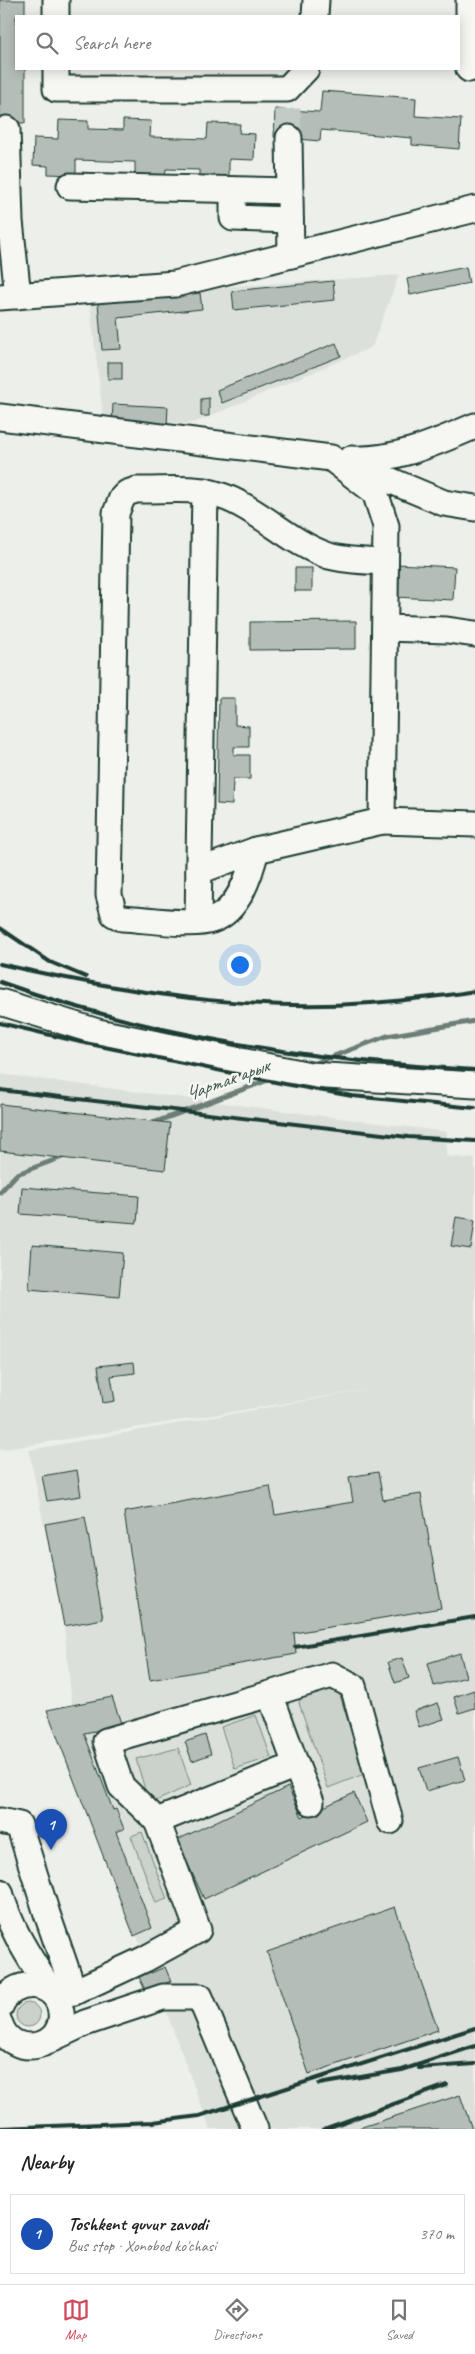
<!DOCTYPE html>
<html lang="en">
<head>
<meta charset="utf-8">
<style>
  :root { --surface:#fff; --page:#f2f2f2; --text:#222; --muted:#767676; --line:#e0e0e0; --accent:#d1495b }
  body { margin:0; font-family:Caveat,sans-serif; background:var(--page); color:var(--text) }
  .you { position:absolute; left:239px; top:964px; width:18px; height:18px; margin:-12px; border:4px solid #fff; border-radius:50%; background:#1a73e8; box-shadow:0 0 0 8px #1a73e833 }
  .badge { display:grid; place-items:center; width:32px; height:32px; border-radius:50%; background:var(--accent); color:#fff; font-size:16px; font-weight:700 }
  .pin { position:absolute; translate:-50% -41px; filter:drop-shadow(0 1px 2px #0008) }
  .pin::after { content:''; position:absolute; top:26px; width:18px; height:15px; background:inherit; clip-path:polygon(0 0,100% 0,50% 100%) }
  .list { margin:0; padding:0; list-style:none }
  h2 { display:flex; justify-content:space-between; align-items:center; height:65px; margin:0; padding:0 20px; font-size:21px }
  h2 small { font-size:16px; font-weight:400; color:var(--muted) }
  .list li { display:grid; grid-template-columns:32px 1fr auto; gap:15px; align-items:center; box-sizing:border-box; height:80px; margin:0 10px 10px; padding:0 10px; border:1px solid var(--line); border-radius:0px }
  .list b { display:block; font-size:19px; white-space:nowrap }
  .list p { margin:0; font-size:16px; white-space:nowrap; color:var(--muted) }
  .list em { font-size:16px; font-style:normal; color:var(--muted) }
  .icon { flex:none; width:28px; height:28px; fill:none; stroke:currentColor; stroke-width:2; stroke-linecap:round; stroke-linejoin:round }
  .map { position:relative; flex:none; width:475px; height:2129px; overflow:hidden }
  .search { position:absolute; background:var(--surface); box-shadow:0 2px 12px #0003; left:15px; right:15px; top:15px; height:55px; display:flex; align-items:center; gap:12px; box-sizing:border-box; padding:0 18px; border-radius:0px; color:var(--muted); font-size:19px }
  .sheet { height:155px; background:var(--surface) }
  nav { display:flex; justify-content:space-around; align-items:center; box-sizing:border-box; height:70px; border-top:1px solid var(--line); background:var(--surface); font-size:14px; color:var(--muted) }
  nav a { display:grid; justify-items:center; gap:2px }
  nav .on { color:var(--accent) }
  .map>svg:first-child { display:block }
</style>
</head>
<body>
<div class="map">
<svg width="475" height="2129" viewBox="0 0 475 2129">
  <rect width="100%" height="100%" fill="#edefea"/>
  <filter id="ink" filterUnits="userSpaceOnUse"><feTurbulence type="fractalNoise" baseFrequency=".02" numOctaves="2"/><feDisplacementMap in="SourceGraphic" scale="10" xChannelSelector="R" yChannelSelector="G"/><feConvolveMatrix kernelMatrix="1 2 1 2 8 2 1 2 1" color-interpolation-filters="sRGB"/></filter>
  <g filter="url(#ink)">
    <g fill="#dce0db">
      <polygon points="399,275 372,347 196,422 167,428 104,425 89,296"/>
      <polygon points="0,1074 447,1132 446,1156 475,1159 475,2129 210,2129 157,1987 146,1992 137,1973 149,1967 47,1710 72,1705 64,1626 29,1450 371,1389 0,1450"/>
    </g>
    <g fill="#cbd2cc" stroke="#758880">
      <polygon points="329,1687 339,1692 364,1774 328,1788 299,1703 300,1698"/>
      <polygon points="256,1715 271,1757 235,1769 221,1727"/>
      <polygon points="178,1748 191,1785 156,1801 148,1800 136,1759"/>
      <polygon points="142,1832 167,1899 156,1903 131,1836"/>
      <circle cx="28" cy="2015" r="12"/>
    </g>
    <g fill="none" stroke-linecap="round" stroke-linejoin="round">
      <g stroke="#6c7e77" stroke-width="5">
        <polyline points="310,1065 387,1036 475,1021"/>
        <polyline points="153,1123 276,1077"/>
        <polyline points="0,1192 17,1174 65,1156"/>
      </g>
    </g>
    <g fill="#b4bdb8" stroke="#1f3d34">
      <polygon points="0,0 25,0 25,16 16,16 16,69 25,69 25,123 0,123"/>
      <polygon points="322,91 416,98 415,116 461,119 459,149 412,145 412,138 321,130 320,141 274,137 275,109 320,112"/>
      <polygon points="59,120 88,121 88,129 123,130 123,120 151,121 150,137 207,139 208,123 240,124 239,133 255,134 254,160 229,159 229,178 199,177 199,170 166,169 165,178 135,176 135,162 76,160 76,175 48,174 48,166 33,165 34,138 58,139"/>
      <polygon points="466,267 469,283 410,295 407,279"/>
      <polygon points="333,281 335,300 234,310 232,291"/>
      <polygon points="200,293 202,309 118,318 121,349 102,350 98,303"/>
      <polygon points="336,343 341,356 222,403 217,390"/>
      <rect x="108" y="362" width="14" height="17"/>
      <polygon points="209,398 209,416 201,416 201,399"/>
      <polygon points="113,404 168,407 167,425 112,422"/>
      <polygon points="396,564 455,567 453,600 394,597"/>
      <rect x="295" y="568" width="17" height="23"/>
      <polygon points="356,621 356,649 250,650 250,622"/>
      <polygon points="219,698 235,698 235,725 249,726 249,747 234,747 234,755 250,755 250,779 233,779 232,805 217,804"/>
      <polygon points="0,1104 170,1123 165,1170 0,1151"/>
      <polygon points="22,1187 139,1196 137,1223 20,1214"/>
      <polygon points="456,1217 475,1220 471,1249 451,1246"/>
      <polygon points="32,1245 123,1253 119,1297 29,1289"/>
      <polygon points="134,1362 135,1373 111,1376 115,1401 103,1403 98,1366"/>
      <polygon points="77,1470 81,1496 47,1501 42,1476"/>
      <polygon points="378,1472 383,1500 421,1494 441,1608 294,1633 296,1654 150,1680 124,1512 270,1486 275,1515 353,1502 349,1477"/>
      <polygon points="85,1517 103,1619 64,1626 45,1524"/>
      <polygon points="460,1653 466,1677 434,1686 428,1663"/>
      <polygon points="402,1658 409,1678 395,1683 388,1662"/>
      <polygon points="474,1690 475,1708 459,1713 454,1697"/>
      <polygon points="112,1697 122,1726 84,1733 113,1810 116,1809 124,1829 116,1832 152,1928 134,1936 47,1710"/>
      <polygon points="438,1703 444,1719 419,1727 414,1711"/>
      <polygon points="205,1735 211,1754 192,1761 185,1742"/>
      <polygon points="458,1757 465,1780 426,1791 419,1768"/>
      <polygon points="288,1787 302,1817 354,1793 367,1822 204,1899 177,1840"/>
      <polygon points="395,1907 438,2030 309,2074 267,1952"/>
      <polygon points="149,1967 151,1973 165,1967 171,1981 146,1992 137,1973"/>
      <polygon points="460,2095 472,2129 356,2129"/>
    </g>
    <g fill="none" stroke-linecap="round" stroke-linejoin="round">
      <polyline stroke="#c4cbc6" stroke-width="25" stroke-dasharray="25 12" stroke-linecap="butt" points="288,109 289,138"/>
      <defs>
        <g id="minor">
          <polyline points="469,0 469,69"/>
          <polyline points="56,16 56,0"/>
          <polyline points="315,16 316,0"/>
          <polyline points="56,69 56,89 287,89 306,69"/>
          <polyline points="7,129 10,221 18,296"/>
          <polyline points="289,138 291,255"/>
          <polyline points="70,186 290,191"/>
          <polyline points="233,190 233,218 290,220"/>
          <polyline points="0,297 175,284 475,209"/>
          <polyline points="0,417 331,458 375,492 386,526 382,821 256,850 199,871"/>
          <path d="M351 459C396 461 435 443 475 426"/>
          <polyline points="351,464 444,503 475,508"/>
          <polyline points="385,628 447,630 475,634"/>
          <polyline points="382,821 475,824"/>
          <path d="M256 850C250 874 239 911 212 920 192 927 145 919 122 918L114 914 109 895 116 513 122 498 127 493 136 490C162 491 193 486 219 495 259 508 289 543 329 556 347 561 366 561 385 562"/>
          <polyline points="198,922 205,491"/>
          <polyline points="0,1002 98,1032 310,1075 475,1085"/>
          <polyline points="296,1765 311,1802"/>
          <polyline points="0,1821 19,1825 47,1914 74,1992"/>
          <polyline points="157,1821 121,1786 106,1741 270,1694"/>
          <path d="M0 1892C10 1930 32 1961 52 1993L74 1992 145 1959 198 1930 157 1821 296 1765 270 1694 332 1675 353 1686 390 1821"/>
          <path d="M0 2007C11 1977 57 1978 61 2012 66 2049 11 2060 0 2024"/>
          <polyline points="51,2039 85,2023 163,1997 200,1997 255,2129"/>
        </g>
      </defs>
      <use href="#minor" stroke="#1f3d34" stroke-width="29"/>
      <use href="#minor" stroke="#f6f6f2" stroke-width="25"/>
      <g stroke="#1f3d34" stroke-width="4">
        <polyline points="0,928 50,962 86,977"/>
        <path d="M0 964C142 996 277 1017 422 998 440 996 458 994 475 991"/>
        <path d="M0 982C153 1037 313 1061 475 1070"/>
        <polyline points="0,1023 80,1042 285,1084 352,1096 475,1108"/>
        <polyline points="0,1090 408,1137 475,1141"/>
        <polyline points="295,1647 475,1617"/>
        <polyline points="419,2068 475,2064"/>
        <polyline points="319,2084 402,2070 475,2046"/>
        <polyline points="0,2128 153,2122 199,2116 475,2028"/>
        <polyline points="324,2129 447,2085"/>
      </g>
    </g>
  </g>
  <g text-anchor="middle" dominant-baseline="central" stroke-width="5" stroke-linejoin="round" paint-order="stroke">
    <g font-size="19" font-style="italic" fill="#3f5850" stroke="#f6f6f2">
      <text transform="translate(227 1080) rotate(-20)">Чартак арык</text>
    </g>
  </g>
</svg>
<div class="you"></div>
<div class="pin badge" style="left:51px;top:1850px;background:#1a4fb4">1</div>
<div class="search"><svg class="icon" aria-label="search" viewBox="0 0 24 24"><circle cx="10" cy="10" r="6"/><path d="M15 15l6 6"/></svg>Search here</div>
</div>
<section class="sheet">
<h2>Nearby<small></small></h2>
<ul class="list">
<li><span class="badge" style="background:#1a4fb4">1</span><div><b>Toshkent quvur zavodi</b><p>Bus stop · Xonobod ko'chasi</p></div><em>370 m</em></li>
</ul>
</section>
<nav>
<a class="on"><svg class="icon" aria-label="map" viewBox="0 0 24 24"><path d="M3 6l6-2 6 2 6-2v14l-6 2-6-2-6 2zM9 4v14M15 6v14"/></svg>Map</a>
<a><svg class="icon" aria-label="directions" viewBox="0 0 24 24"><path d="M12 3l9 9-9 9-9-9zM9 14v-3h6M13 9l2 2-2 2"/></svg>Directions</a>
<a><svg class="icon" aria-label="saved" viewBox="0 0 24 24"><path d="M7 4h10v16l-5-4-5 4z"/></svg>Saved</a>
</nav>
</body>
</html>
